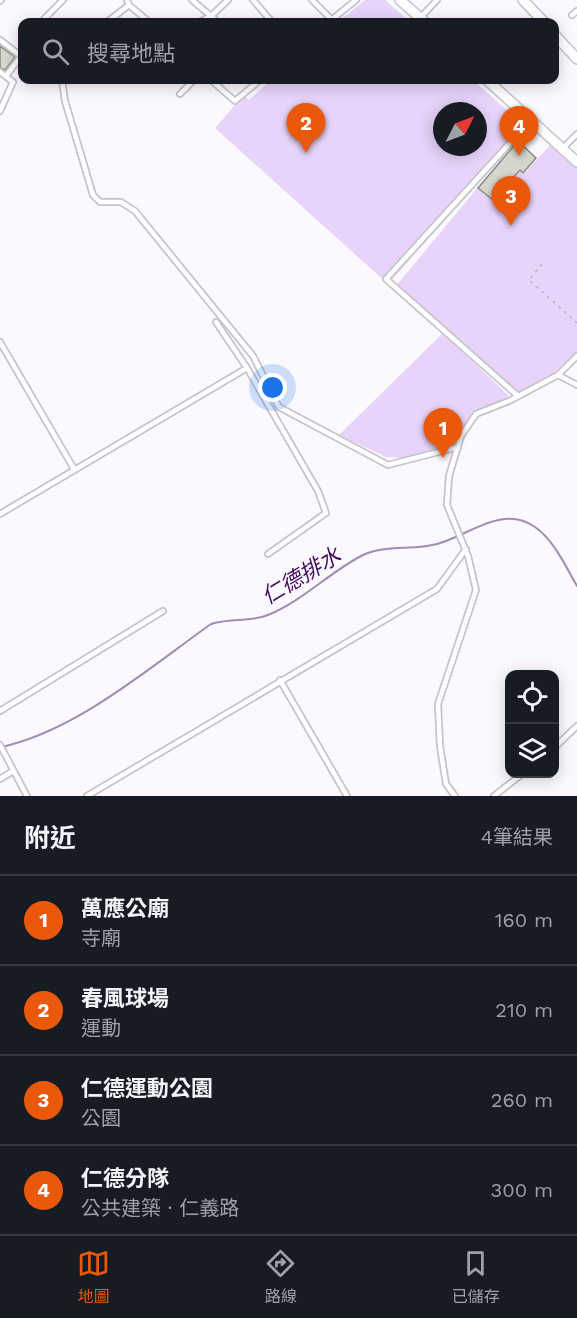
<!DOCTYPE html>
<html lang="zh-TW">
<head>
<meta charset="utf-8">
<style>
  :root { --surface:#171b24; --page:#242831; --text:#f1f3f6; --muted:#9ea1a6; --line:#363941; --accent:#ea580c }
  body { margin:0; font-family:"Work Sans","Noto Sans TC",sans-serif; background:var(--page); color:var(--text) }
  .controls { position:absolute; right:18px; bottom:18px; display:grid; overflow:hidden; border-radius:12px; box-shadow:0 3px 15px #0003 }
  .controls button { width:54px; height:54px; display:grid; place-items:center; padding:0; border:0; border-bottom:2px solid var(--line); background:var(--surface); color:var(--text); font:30px sans-serif }
  .compass { position:absolute; left:433px; top:102px; width:54px; height:54px; border-radius:50%; background:var(--surface); box-shadow:0 3px 15px #0003; rotate:48deg }
  .you { position:absolute; left:273px; top:388px; width:21px; height:21px; margin:-15px; border:4px solid #fff; border-radius:50%; background:#1a73e8; box-shadow:0 0 0 9px #1a73e833 }
  .badge { display:grid; place-items:center; width:39px; height:39px; border-radius:50%; background:var(--accent); color:#fff; font-size:20px; font-weight:700 }
  .pin { position:absolute; translate:-50% -50px; filter:drop-shadow(0 2px 3px #0008) }
  .pin::after { content:''; position:absolute; top:32px; width:21px; height:18px; background:inherit; clip-path:polygon(0 0,100% 0,50% 100%) }
  .list { margin:0; padding:0; list-style:none }
  h2 { display:flex; justify-content:space-between; align-items:center; height:78px; margin:0; padding:0 24px; font-size:26px }
  h2 small { font-size:20px; font-weight:400; color:var(--muted) }
  .list li { display:grid; grid-template-columns:39px 1fr auto; gap:18px; align-items:center; box-sizing:border-box; height:90px; padding:0 24px; border-top:2px solid var(--line) }
  .list b { display:block; font-size:22px; white-space:nowrap }
  .list p { margin:0; font-size:20px; white-space:nowrap; color:var(--muted) }
  .list em { font-size:20px; font-style:normal; color:var(--muted) }
  .icon { flex:none; width:33px; height:33px; fill:none; stroke:currentColor; stroke-width:2; stroke-linecap:round; stroke-linejoin:round }
  .map { position:relative; flex:none; width:577px; height:796px; overflow:hidden }
  .search { position:absolute; background:var(--surface); box-shadow:0 3px 15px #0003; left:18px; right:18px; top:18px; height:66px; display:flex; align-items:center; gap:15px; box-sizing:border-box; padding:0 21px; border-radius:12px; color:var(--muted); font-size:22px }
  .sheet { height:438px; background:var(--surface) }
  nav { display:flex; justify-content:space-around; align-items:center; box-sizing:border-box; height:84px; border-top:2px solid var(--line); background:var(--surface); font-size:16px; color:var(--muted) }
  nav a { display:grid; justify-items:center; gap:3px }
  nav .on { color:var(--accent) }
  .map>svg:first-child { display:block }
</style>
</head>
<body>
<div class="map">
<svg width="577" height="796" viewBox="0 0 577 796">
  <rect width="100%" height="100%" fill="#fbf8fe"/>
  <g fill="#e8d4fb" fill-rule="evenodd">
    <polygon points="365,0 385,0 410,22 338,22"/>
    <path d="M271 80H473L523 125V132L388 284 215 128 244 95 249 100ZM442 111H478V147H442Z"/>
    <polygon points="551,144 577,168 577,352 542,383 516,395 396,286 503,157 524,174"/>
    <polygon points="443,333 509,396 477,413 451,444 404,458 386,457 339,435"/>
  </g>
  <g fill="none" stroke-linecap="round" stroke-linejoin="round">
    <path stroke="#a18cb6" stroke-width="2" d="M1 747C76 731 149 668 211 624 233 617 248 623 268 615 302 601 329 573 361 556 385 544 412 551 437 544 468 536 502 504 535 527 554 540 566 567 577 586"/>
  </g>
  <g fill="#d7d6ce" stroke="#8b8b83" stroke-width="1.5">
    <polygon points="0,46 15,57 5,70 0,68"/>
    <polygon points="518,141 536,158 523,173 520,170 493,200 478,188"/>
  </g>
  <g fill="none" stroke-linecap="round" stroke-linejoin="round">
    <defs>
      <g id="lane">
        <polyline points="127,0 129,5 149,22"/>
        <polyline points="192,0 218,22"/>
        <polyline points="253,0 272,22"/>
        <polyline points="312,0 332,20"/>
        <polyline points="0,1 1,0"/>
        <polyline points="572,15 577,11"/>
        <polyline points="420,18 437,0"/>
        <polyline points="44,19 63,0"/>
        <polyline points="107,22 129,5"/>
        <polyline points="199,22 211,16 228,0"/>
        <polyline points="329,22 356,0"/>
        <polyline points="0,40 22,57"/>
        <polyline points="0,72 13,82 0,111"/>
        <polyline points="6,76 22,55"/>
        <polyline points="62,80 65,101 93,195 100,202 121,202 135,211 253,356 279,407 388,465 458,447"/>
        <polyline points="211,80 235,101 260,80"/>
        <polyline points="180,94 194,80"/>
        <polyline points="562,149 577,134"/>
        <polyline points="216,322 247,368 318,491 326,513 268,554"/>
        <polyline points="0,342 74,469"/>
        <polyline points="558,375 577,385"/>
        <polyline points="518,396 386,279 530,121"/>
        <polyline points="0,514 247,368"/>
        <polyline points="280,680 347,796"/>
        <polyline points="0,711 163,611"/>
        <polyline points="0,745 27,796"/>
        <polyline points="554,748 577,726"/>
        <polyline points="0,779 13,771"/>
        <polyline points="87,796 437,589 466,549"/>
        <polyline points="455,796 446,784 440,746 438,704 476,590 468,556 447,505 449,476 461,436 476,414 509,401 558,375 577,356"/>
        <polyline points="494,796 522,774"/>
      </g>
      <g id="street">
        <polyline points="400,0 425,22"/>
        <polyline points="523,0 544,22"/>
        <polyline points="554,34 577,59"/>
        <polyline points="487,80 577,162"/>
      </g>
    </defs>
    <use href="#lane" stroke="#c7c3cb" stroke-width="8"/>
    <use href="#street" stroke="#c7c3cb" stroke-width="12"/>
    <polyline stroke="#b7b5b9" stroke-width="1.5" stroke-dasharray="3 4.5" stroke-linecap="butt" points="542,264 529,280 577,323"/>
    <use href="#lane" stroke="#fff" stroke-width="4.5"/>
    <use href="#street" stroke="#fff" stroke-width="9"/>
  </g>
  <g text-anchor="middle" dominant-baseline="central" stroke-width="5" stroke-linejoin="round" paint-order="stroke">
    <g font-size="22" font-style="italic" fill="#420d62" stroke="#fbf8fe">
      <text transform="translate(301 576) rotate(-31)">仁德排水</text>
    </g>
  </g>
</svg>
<div class="controls">
<button><svg class="icon" aria-label="locate" viewBox="0 0 24 24"><circle cx="12" cy="12" r="6"/><path d="M12 2v4M12 18v4M2 12h4M18 12h4"/></svg></button>
<button><svg class="icon" aria-label="layers" viewBox="0 0 24 24"><path d="M12 4l9 5-9 5-9-5zM3 14l9 5 9-5"/></svg></button>
</div>
<svg class="compass" viewBox="-18 -18 36 36"><path d="M0-13l5 13h-10z" fill="#e53935"/><path d="M0 13l5-13h-10z" fill="#9ea1a6"/></svg>
<div class="you"></div>
<div class="pin badge" style="left:443px;top:458px">1</div>
<div class="pin badge" style="left:306px;top:153px">2</div>
<div class="pin badge" style="left:511px;top:226px">3</div>
<div class="pin badge" style="left:519px;top:156px">4</div>
<div class="search"><svg class="icon" aria-label="search" viewBox="0 0 24 24"><circle cx="10" cy="10" r="6"/><path d="M15 15l6 6"/></svg>搜尋地點</div>
</div>
<section class="sheet">
<h2>附近<small>4筆結果</small></h2>
<ul class="list">
<li><span class="badge">1</span><div><b>萬應公廟</b><p>寺廟</p></div><em>160 m</em></li>
<li><span class="badge">2</span><div><b>春風球場</b><p>運動</p></div><em>210 m</em></li>
<li><span class="badge">3</span><div><b>仁德運動公園</b><p>公園</p></div><em>260 m</em></li>
<li><span class="badge">4</span><div><b>仁德分隊</b><p>公共建築 · 仁義路</p></div><em>300 m</em></li>
</ul>
</section>
<nav>
<a class="on"><svg class="icon" aria-label="map" viewBox="0 0 24 24"><path d="M3 6l6-2 6 2 6-2v14l-6 2-6-2-6 2zM9 4v14M15 6v14"/></svg>地圖</a>
<a><svg class="icon" aria-label="directions" viewBox="0 0 24 24"><path d="M12 3l9 9-9 9-9-9zM9 14v-3h6M13 9l2 2-2 2"/></svg>路線</a>
<a><svg class="icon" aria-label="saved" viewBox="0 0 24 24"><path d="M7 4h10v16l-5-4-5 4z"/></svg>已儲存</a>
</nav>
</body>
</html>
